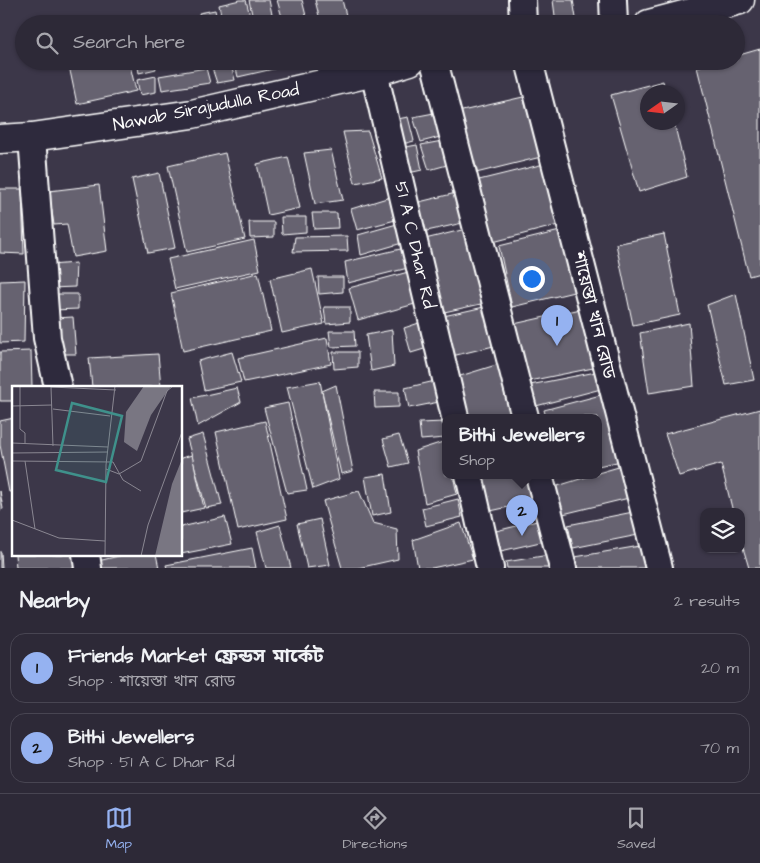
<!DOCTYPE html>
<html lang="en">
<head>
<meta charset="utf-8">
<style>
  :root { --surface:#2d2937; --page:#393542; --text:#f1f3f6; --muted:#a7a6ad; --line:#484552; --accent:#95b2f1 }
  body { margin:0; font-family:"Architects Daughter","Noto Sans Bengali",sans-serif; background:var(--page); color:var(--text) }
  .controls { position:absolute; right:15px; bottom:15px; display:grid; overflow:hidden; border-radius:10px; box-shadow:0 1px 4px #0004 }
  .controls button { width:45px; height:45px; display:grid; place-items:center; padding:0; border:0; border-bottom:1px solid var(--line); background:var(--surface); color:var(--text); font:25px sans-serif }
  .compass { position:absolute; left:640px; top:85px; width:45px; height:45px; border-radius:50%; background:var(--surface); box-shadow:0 1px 4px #0004; rotate:256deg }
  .you { position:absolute; left:531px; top:278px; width:18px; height:18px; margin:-12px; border:4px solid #fff; border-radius:50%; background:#1a73e8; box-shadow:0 0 0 8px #1a73e833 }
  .badge { display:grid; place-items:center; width:32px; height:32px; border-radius:50%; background:var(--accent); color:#111; font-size:16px; font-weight:700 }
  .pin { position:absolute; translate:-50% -41px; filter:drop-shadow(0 1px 2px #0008) }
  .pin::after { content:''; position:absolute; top:26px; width:18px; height:15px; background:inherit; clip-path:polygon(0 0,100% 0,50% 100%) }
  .popup { position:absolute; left:442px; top:414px; width:160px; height:65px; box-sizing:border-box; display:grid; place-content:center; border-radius:10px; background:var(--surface); filter:drop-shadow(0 1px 4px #0005); font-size:16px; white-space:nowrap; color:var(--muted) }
  .popup b { font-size:19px; color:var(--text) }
  .popup::after { content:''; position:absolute; left:50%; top:100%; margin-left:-10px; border:10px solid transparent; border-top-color:var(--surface) }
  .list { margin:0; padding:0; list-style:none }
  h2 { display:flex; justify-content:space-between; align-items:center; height:65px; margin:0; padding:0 20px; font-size:21px }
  h2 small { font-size:16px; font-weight:400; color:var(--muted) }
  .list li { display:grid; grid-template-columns:32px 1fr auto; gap:15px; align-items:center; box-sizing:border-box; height:70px; margin:0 10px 10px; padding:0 10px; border:1px solid var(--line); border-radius:15px }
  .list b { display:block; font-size:19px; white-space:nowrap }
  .list p { margin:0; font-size:16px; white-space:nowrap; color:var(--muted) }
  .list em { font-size:16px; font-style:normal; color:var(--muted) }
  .icon { flex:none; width:28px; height:28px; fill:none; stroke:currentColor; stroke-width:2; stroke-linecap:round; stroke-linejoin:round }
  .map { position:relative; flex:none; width:760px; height:568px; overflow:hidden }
  .search { position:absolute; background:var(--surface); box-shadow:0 1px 4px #0004; left:15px; right:15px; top:15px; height:55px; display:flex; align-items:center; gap:12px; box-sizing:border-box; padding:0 18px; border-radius:28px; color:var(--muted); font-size:19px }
  .sheet { height:225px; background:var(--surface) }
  nav { display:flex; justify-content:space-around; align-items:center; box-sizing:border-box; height:70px; border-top:1px solid var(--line); background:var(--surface); font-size:14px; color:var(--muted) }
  nav a { display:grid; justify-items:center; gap:2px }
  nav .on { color:var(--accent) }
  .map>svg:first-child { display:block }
</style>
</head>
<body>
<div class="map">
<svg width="760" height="568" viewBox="0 0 760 568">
  <rect width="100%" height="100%" fill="#3c3749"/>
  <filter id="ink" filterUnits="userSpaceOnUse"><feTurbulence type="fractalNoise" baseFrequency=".02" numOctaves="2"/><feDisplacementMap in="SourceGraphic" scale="10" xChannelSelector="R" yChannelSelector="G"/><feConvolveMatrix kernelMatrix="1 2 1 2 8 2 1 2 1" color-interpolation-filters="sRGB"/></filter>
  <g filter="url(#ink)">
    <g fill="#666270" stroke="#fff">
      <polygon points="240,0 246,0 252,24 223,24 219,5"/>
      <polygon points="249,0 269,0 274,24 254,24"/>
      <polygon points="277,0 302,0 308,24 284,24"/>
      <polygon points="315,0 342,0 348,23 321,24"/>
      <polygon points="553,0 573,0 577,24 556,24"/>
      <polygon points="215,10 218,24 201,24 199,13"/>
      <polygon points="191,20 192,24 177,24"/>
      <polygon points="760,49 760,273 749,276 697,67 717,61 736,61 736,56"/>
      <polygon points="68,61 129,61 136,91 77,104"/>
      <polygon points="137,61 154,61 156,69 139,73"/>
      <polygon points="165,61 191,61 166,65"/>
      <polygon points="230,61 235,80 217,83 211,65"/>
      <polygon points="234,61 308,61 238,77"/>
      <polygon points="206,68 210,83 162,90 159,76"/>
      <polygon points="156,76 156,92 140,95 137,80"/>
      <polygon points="663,81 666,92 648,92 648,122 674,122 687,177 639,192 611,95"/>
      <polygon points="523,97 541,157 472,174 458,112"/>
      <polygon points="434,113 440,137 421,142 413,117"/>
      <polygon points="408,117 414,141 395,146 387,121"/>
      <polygon points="368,131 382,178 355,183 343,132"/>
      <polygon points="442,141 447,165 429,170 421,145"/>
      <polygon points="417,145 422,170 404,174 395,149"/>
      <polygon points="331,150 343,200 315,204 304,153"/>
      <polygon points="225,153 245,239 187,252 168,166"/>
      <polygon points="288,157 300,208 268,215 257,164"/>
      <polygon points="544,164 562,224 493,242 479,180"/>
      <polygon points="159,173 175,248 148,253 132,179"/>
      <polygon points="99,185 107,251 73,257 67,224 54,225 49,191"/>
      <polygon points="0,189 22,189 24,254 0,253"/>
      <polygon points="460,192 467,222 418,233 411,204"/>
      <polygon points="400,194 407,217 357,230 351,209"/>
      <polygon points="312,213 337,213 338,228 314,229"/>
      <polygon points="281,217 306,217 306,232 282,234"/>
      <polygon points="249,222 274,222 274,237 250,238"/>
      <polygon points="404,222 409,241 361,255 358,235"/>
      <polygon points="470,228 490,302 435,314 421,240"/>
      <polygon points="564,230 582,290 512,307 499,246"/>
      <polygon points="664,234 680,315 633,325 616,244"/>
      <polygon points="347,236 348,251 293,252 295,237"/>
      <polygon points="254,240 260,270 175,289 168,259"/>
      <polygon points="409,247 416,266 348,283 345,262"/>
      <polygon points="76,263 75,287 51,288 50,265"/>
      <polygon points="312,269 324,324 282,333 270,279"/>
      <polygon points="412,271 422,302 358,320 349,288"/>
      <polygon points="258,273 271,331 183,351 171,293"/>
      <polygon points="318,277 343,277 343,292 319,294"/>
      <polygon points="25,280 24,342 0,343 0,281"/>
      <polygon points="53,294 78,294 78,309 54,310"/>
      <polygon points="736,294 754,380 726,385 707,305"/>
      <polygon points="493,305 502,344 448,357 439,317"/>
      <polygon points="324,307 350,307 350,322 326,324"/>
      <polygon points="585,308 598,367 529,381 514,324"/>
      <polygon points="73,317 76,354 58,354 55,318"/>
      <polygon points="428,320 434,346 411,353 404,328"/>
      <polygon points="689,323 694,386 649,393 640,333"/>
      <polygon points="392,330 394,366 371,371 366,335"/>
      <polygon points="329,331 354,331 355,346 331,347"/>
      <polygon points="327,338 331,364 244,382 238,358"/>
      <polygon points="31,351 32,387 14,387 14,401 0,401 0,352"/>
      <polygon points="232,352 241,382 204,390 198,361"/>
      <polygon points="333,352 358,352 358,367 334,369"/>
      <polygon points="158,354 161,387 92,387 89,358"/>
      <polygon points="509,361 520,417 466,417 457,377"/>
      <polygon points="596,372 601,389 536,406 530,385"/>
      <polygon points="320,381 339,479 313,489 287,387"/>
      <polygon points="435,381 439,402 409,408 405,388"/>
      <polygon points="336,385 353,471 341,474 322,391"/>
      <polygon points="237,388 241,402 198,426 192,398"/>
      <polygon points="374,392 399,392 399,407 375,408"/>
      <polygon points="612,392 626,460 598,466 598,417 546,417 544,410"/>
      <polygon points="288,403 307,490 287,493 264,408"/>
      <polygon points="760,409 760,568 749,568 741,541 741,512 733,512 721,464 679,476 665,434"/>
      <polygon points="14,418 14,491 9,492 0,445 0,421"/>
      <polygon points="265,421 287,519 238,530 216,432"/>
      <polygon points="445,422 445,438 421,440 419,423"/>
      <polygon points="203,434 222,505 206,508 187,439"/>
      <polygon points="399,435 408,463 391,467 383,439"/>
      <polygon points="446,441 446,475 453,475 457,494 425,503 415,451"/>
      <polygon points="192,455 204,508 181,513 181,458"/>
      <polygon points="622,466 633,497 559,515 551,488 593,475 598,475 598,473"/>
      <polygon points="385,474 391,512 372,516 365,477"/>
      <polygon points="480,475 532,475 536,501 486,512"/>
      <polygon points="0,491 3,509 0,510"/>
      <polygon points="359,491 373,523 397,529 398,559 358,568 342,568 323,501"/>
      <polygon points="458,499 462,517 426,526 422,508"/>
      <polygon points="633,512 638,535 573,548 568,525"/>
      <polygon points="225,517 232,544 181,554 181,527"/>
      <polygon points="320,519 330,565 307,568 297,524"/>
      <polygon points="545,519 549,540 501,551 496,531"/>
      <polygon points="461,523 473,559 432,568 418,568 413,540"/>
      <polygon points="280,525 291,568 266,568 257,532"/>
      <polygon points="640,546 647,568 571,568 569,558"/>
      <polygon points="252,548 256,568 167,568 166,565"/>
      <polygon points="0,552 1,552 2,568 0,568"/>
      <polygon points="15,554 84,554 85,568 16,568"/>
      <polygon points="127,554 156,554 159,568 99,568 98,561"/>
      <polygon points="549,555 553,568 507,568 506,562"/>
    </g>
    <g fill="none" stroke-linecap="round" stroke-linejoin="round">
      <defs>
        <g id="street">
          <polyline points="522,0 523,24"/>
          <polyline points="613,0 614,24"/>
          <polyline points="434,61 525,417"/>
          <polyline points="529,61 659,568"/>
          <polyline points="374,72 455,417"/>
          <polyline points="32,137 47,338 58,387"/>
          <polyline points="469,475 490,568"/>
          <polyline points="539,475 563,568"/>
          <polyline points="86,554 88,568"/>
        </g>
        <g id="secondary">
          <polyline points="649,24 740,0"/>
          <polyline points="0,139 32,137 192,114 374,72 410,61"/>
        </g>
      </defs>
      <use href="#street" stroke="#fff" stroke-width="30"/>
      <use href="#secondary" stroke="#fff" stroke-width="31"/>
      <use href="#street" stroke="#2f2a3d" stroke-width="26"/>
      <use href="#secondary" stroke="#2f2a3d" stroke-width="28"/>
    </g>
  </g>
  <g text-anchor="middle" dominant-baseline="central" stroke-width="4" stroke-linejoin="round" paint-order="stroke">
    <g font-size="18" fill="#fff" stroke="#2f2a3d">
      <text transform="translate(206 107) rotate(-11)">Nawab Sirajudulla Road</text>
      <text transform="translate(415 245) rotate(77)">51 A C Dhar Rd</text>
      <text transform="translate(594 315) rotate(76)">শায়েস্তা খান রোড</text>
    </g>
  </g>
  <g transform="translate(12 386)">
    <rect width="170" height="170" fill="#3c3749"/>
    <path d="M132 0H159L139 29 125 65 112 56 114 26ZM170 73V170H143L160 98Z" fill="#797682"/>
    <path fill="none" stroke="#8a8792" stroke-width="1" d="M8 0V43L13 47V58M39 1 104 4M39 1 41 60M0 20 40 19M41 23 98 30M0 57 96 61M0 67 96 66M0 75 101 76 111 94 129 105M13 75 23 143M94 83 107 88 129 75 155 5 161 0M0 134 47 152 93 155M93 170 94 79 103 0M129 170 136 139 170 46"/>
    <path fill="#3f918b" fill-opacity="0.15" stroke="#3f918b" stroke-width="2.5" d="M60 17 110 30 94 96 44 84Z"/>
    <rect width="170" height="170" fill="none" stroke="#fff" stroke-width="2.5"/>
  </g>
</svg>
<div class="controls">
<button><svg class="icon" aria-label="layers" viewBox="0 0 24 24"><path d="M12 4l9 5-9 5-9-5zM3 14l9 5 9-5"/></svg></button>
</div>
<svg class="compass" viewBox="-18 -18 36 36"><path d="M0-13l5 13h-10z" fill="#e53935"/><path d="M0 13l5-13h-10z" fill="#a7a6ad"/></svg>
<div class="you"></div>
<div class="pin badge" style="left:557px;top:346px">1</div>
<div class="pin badge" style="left:522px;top:536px">2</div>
<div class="popup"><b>Bithi Jewellers</b>Shop</div>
<div class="search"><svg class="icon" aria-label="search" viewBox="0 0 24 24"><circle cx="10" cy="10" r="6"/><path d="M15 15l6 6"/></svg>Search here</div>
</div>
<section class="sheet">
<h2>Nearby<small>2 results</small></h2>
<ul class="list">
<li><span class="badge">1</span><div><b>Friends Market ফ্রেন্ডস মার্কেট</b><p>Shop · শায়েস্তা খান রোড</p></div><em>20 m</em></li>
<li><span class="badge">2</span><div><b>Bithi Jewellers</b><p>Shop · 51 A C Dhar Rd</p></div><em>70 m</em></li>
</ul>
</section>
<nav>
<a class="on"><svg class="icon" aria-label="map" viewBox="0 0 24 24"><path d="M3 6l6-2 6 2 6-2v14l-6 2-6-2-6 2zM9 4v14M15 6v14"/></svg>Map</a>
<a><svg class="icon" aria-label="directions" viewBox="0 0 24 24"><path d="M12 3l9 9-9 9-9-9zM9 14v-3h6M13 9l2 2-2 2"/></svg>Directions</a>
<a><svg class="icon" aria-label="saved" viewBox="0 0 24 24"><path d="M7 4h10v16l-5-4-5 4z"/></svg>Saved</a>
</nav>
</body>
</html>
